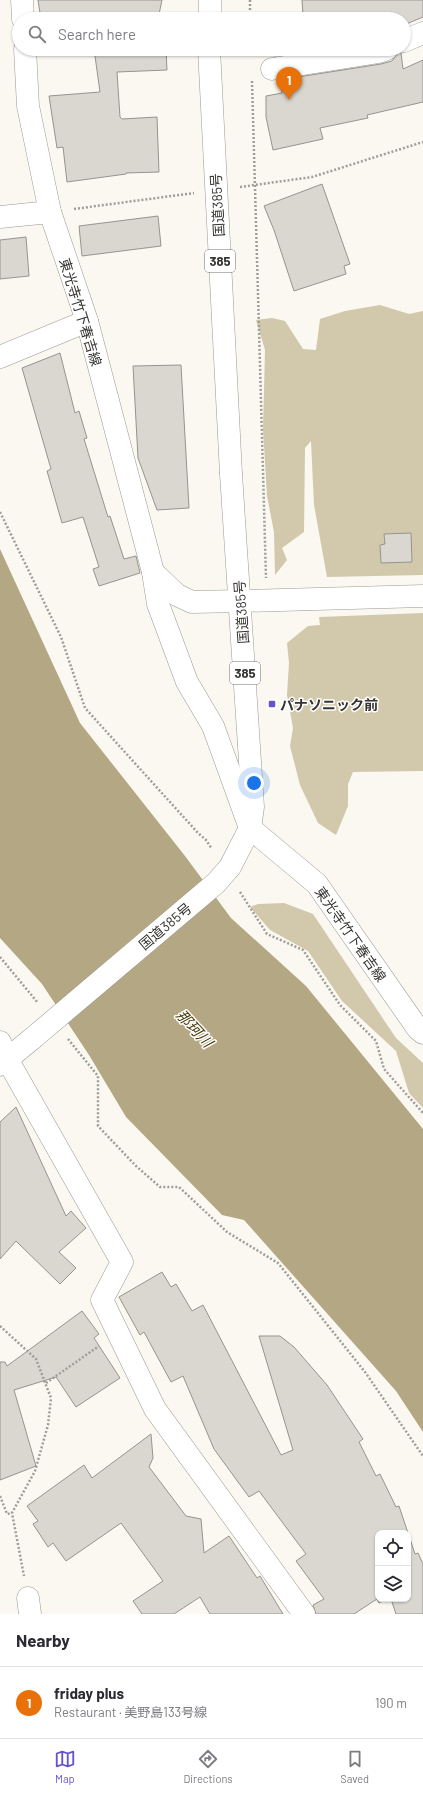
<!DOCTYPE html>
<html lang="en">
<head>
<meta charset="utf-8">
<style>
  :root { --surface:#fff; --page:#f2f2f3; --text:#2b2b33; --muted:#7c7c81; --line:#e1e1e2; --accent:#6553cc }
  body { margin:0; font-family:Barlow,"Noto Sans JP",sans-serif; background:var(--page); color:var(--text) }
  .controls { position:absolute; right:12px; bottom:12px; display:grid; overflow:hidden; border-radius:8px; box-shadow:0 1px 3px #0004 }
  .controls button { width:36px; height:36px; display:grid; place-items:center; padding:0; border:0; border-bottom:1px solid var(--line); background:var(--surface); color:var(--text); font:20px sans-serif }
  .you { position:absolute; left:254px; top:783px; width:14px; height:14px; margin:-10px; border:3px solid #fff; border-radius:50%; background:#1a73e8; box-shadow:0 0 0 6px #1a73e833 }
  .badge { display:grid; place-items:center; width:26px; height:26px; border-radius:50%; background:var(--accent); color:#fff; font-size:13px; font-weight:700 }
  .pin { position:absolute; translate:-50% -33px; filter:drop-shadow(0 1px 2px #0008) }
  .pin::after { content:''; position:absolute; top:21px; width:14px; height:12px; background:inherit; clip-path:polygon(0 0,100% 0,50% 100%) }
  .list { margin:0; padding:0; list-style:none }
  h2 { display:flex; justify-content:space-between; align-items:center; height:52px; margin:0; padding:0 16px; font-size:17px }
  h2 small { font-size:13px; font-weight:400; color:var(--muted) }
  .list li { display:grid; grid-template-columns:26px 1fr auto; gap:12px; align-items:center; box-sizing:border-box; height:72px; padding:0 16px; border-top:1px solid var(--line) }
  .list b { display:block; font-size:15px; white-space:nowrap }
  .list p { margin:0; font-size:13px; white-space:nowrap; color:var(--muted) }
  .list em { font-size:13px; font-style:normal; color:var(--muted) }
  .icon { flex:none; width:22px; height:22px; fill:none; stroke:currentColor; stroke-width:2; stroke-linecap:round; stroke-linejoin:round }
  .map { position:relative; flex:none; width:423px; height:1614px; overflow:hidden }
  .search { position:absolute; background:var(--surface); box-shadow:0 1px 3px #0004; left:12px; right:12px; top:12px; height:44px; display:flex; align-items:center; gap:10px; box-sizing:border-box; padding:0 14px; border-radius:22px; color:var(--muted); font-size:15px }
  .sheet { height:124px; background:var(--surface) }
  nav { display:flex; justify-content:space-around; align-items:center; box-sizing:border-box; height:56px; border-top:1px solid var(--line); background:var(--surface); font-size:11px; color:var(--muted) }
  nav a { display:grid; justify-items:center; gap:2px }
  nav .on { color:var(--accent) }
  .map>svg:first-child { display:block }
</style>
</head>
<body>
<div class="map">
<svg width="423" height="1614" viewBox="0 0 423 1614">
  <rect width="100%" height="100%" fill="#faf8f1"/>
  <g fill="#d2c8ab">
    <polygon points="380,305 409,314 423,311 423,575 327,577 314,505 311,441 305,448 304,532 282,548 287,560 275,575 274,532 267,496 263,429 265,350 256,320 272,318 285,321 303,349 316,350 320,319 345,311"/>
    <polygon points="423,613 423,771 353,772 348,784 348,806 336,835 318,823 300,785 290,746 293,728 287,695 289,663 287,643 308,626 320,625 319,617"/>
    <polygon points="284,903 313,914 396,1038 423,1063 423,1108 409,1093 396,1051 342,1001 308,951 270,930 250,907 258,904"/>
  </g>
  <polygon fill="#b4a783" points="0,549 80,723 185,856 231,918 306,986 423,1129 423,1432 396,1391 244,1220 222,1215 126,1117 89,1055 42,984 0,938"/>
  <g fill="#dad7d1" stroke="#96948e">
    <polygon points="38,0 162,0 158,19 41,19"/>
    <polygon points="302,0 423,0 423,17 404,25 404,19 282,19 303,15"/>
    <polygon points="45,49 70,49 45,52"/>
    <polygon points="94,49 166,49 167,70 117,72 120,117 122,119 157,117 159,172 126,173 126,174 67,182 63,147 57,148 49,96 100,92"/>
    <polygon points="273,49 318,49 274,56"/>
    <polygon points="399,52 401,53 403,69 423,60 423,102 367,115 368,118 320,128 323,139 273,150 266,117 266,96 282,93 279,80 381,64 392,61"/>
    <polygon points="322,184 350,264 344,266 346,274 294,291 274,230 264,206"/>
    <polygon points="158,216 161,246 82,256 79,226"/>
    <polygon points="26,237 29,276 0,279 0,240"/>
    <polygon points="60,353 75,413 79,411 87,438 84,439 108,517 110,516 124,559 136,556 140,573 99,586 93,569 99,567 83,517 62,523 47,471 51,469 22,368"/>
    <polygon points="181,365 189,508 157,510 138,458 133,366"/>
    <polygon points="411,533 412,562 381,563 380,545 385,544 384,534"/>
    <polygon points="16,1107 66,1216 71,1211 86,1228 59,1252 76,1268 60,1284 16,1241 0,1259 0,1122"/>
    <polygon points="162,1272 171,1287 176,1284 192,1311 203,1305 281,1455 293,1450 259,1336 280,1336 294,1347 327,1385 363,1439 359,1442 376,1476 380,1474 396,1507 399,1506 415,1554 418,1553 423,1564 423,1614 396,1614 391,1599 408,1599 408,1533 378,1533 378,1599 387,1599 379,1603 377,1599 354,1614 316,1614 313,1605 324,1599 296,1561 306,1554 259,1491 249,1497 214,1449 183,1376 171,1382 144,1332 140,1335 119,1297"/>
    <polygon points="82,1311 99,1334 94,1338 120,1378 76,1407 56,1377 14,1390 36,1466 0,1480 0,1362 5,1362 7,1366"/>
    <polygon points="151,1434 153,1458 149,1467 186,1516 201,1519 204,1553 229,1536 257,1578 260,1576 283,1614 210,1614 200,1597 174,1614 142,1614 133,1601 163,1581 121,1523 66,1561 53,1543 48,1547 33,1524 38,1521 27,1506 84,1465 92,1478"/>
  </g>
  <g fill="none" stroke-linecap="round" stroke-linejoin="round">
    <defs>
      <g id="minor">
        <polyline points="404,41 423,33"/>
        <polyline points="272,69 379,52 387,49"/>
        <polyline points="0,217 50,212"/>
        <polyline points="0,357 87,321"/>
        <polyline points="241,601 423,596"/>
        <polyline points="0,1042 7,1059 122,1262 102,1300 155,1409 304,1614"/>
        <polyline points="28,1598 30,1614"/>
      </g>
      <g id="major">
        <polyline points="22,0 23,19"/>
        <polyline points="25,49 28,106 50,212 87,321 153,572 158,604 187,682 213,726 250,828 317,884 418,1029 423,1033"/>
      </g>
      <g id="highway">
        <polyline points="210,19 210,0"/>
        <polyline points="153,572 177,595 192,602 241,601"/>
        <polyline points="230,867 250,828 253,807 231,474"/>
        <polyline points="0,1065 33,1038"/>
      </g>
    </defs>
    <use href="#minor" stroke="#9b9993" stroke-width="23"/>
    <use href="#major" stroke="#9b9993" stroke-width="23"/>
    <use href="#highway" stroke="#9b9993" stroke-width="23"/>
    <g stroke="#9f9d98" stroke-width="2.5" stroke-dasharray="2 2" stroke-linecap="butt">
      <polyline points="250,0 250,19"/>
      <polyline points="251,49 251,56"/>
      <polyline points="252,81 266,578"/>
      <polyline points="240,187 312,177 423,142"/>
      <polyline points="74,209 194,193"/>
      <polyline points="0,512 61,637 85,708 198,833 206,840 212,849"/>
      <polyline points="240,892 267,934 303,950 340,1005 376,1041 384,1069 423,1113"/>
      <polyline points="0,957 38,1003"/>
      <polyline points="68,1039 98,1076 98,1126 136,1166 160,1187 179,1187 227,1232 278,1263 365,1372 423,1456"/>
      <polyline points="0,1326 36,1359 51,1398 48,1425 35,1471 12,1513 24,1576"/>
      <polyline points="46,1383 99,1346"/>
      <polyline points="0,1496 7,1514 12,1513"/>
    </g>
    <use href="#minor" stroke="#fff" stroke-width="22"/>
    <use href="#major" stroke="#fff" stroke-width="22"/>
    <use href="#highway" stroke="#fff" stroke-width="22"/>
    <defs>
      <g id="highway-bridge">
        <polyline points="209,49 231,474"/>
        <polyline points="33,1038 216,883 230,867"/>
      </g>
    </defs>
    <use href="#highway-bridge" stroke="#9b9993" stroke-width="23" stroke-linecap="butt"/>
    <use href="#highway-bridge" stroke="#fff" stroke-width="22"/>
  </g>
  <rect fill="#6553cc" stroke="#fff" stroke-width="1.5" x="268" y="700" width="8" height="8" rx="2"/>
  <g text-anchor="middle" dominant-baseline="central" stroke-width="3" stroke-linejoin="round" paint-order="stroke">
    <g fill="#fff" stroke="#72716f" stroke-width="1">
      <rect x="205" y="250" width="30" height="22" rx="3"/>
      <rect x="230" y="662" width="30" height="22" rx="3"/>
    </g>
    <g font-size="13" font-weight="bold" fill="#353431">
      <text x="220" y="261">385</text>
      <text x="245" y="673">385</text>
    </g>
    <g font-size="14" fill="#353431" stroke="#fff">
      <text transform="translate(217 205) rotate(-93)">国道385号</text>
      <text transform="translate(81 312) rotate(73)">東光寺竹下春吉線</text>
      <text transform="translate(241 612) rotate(-94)">国道385号</text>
      <text transform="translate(165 926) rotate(-40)">国道385号</text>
      <text transform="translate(351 934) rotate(55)">東光寺竹下春吉線</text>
    </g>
    <g font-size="14" font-weight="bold" fill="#353431" stroke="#fff" text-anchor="start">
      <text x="280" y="704">パナソニック前</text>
    </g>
    <g font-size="15" font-style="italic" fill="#473909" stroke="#fff">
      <text transform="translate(195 1028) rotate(47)">那珂川</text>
    </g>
  </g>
</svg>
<div class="controls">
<button><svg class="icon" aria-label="locate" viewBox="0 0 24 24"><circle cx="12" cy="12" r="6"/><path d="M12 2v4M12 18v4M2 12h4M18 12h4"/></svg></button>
<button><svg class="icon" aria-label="layers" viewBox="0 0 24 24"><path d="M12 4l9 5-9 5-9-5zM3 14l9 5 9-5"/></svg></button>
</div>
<div class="you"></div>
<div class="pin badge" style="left:289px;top:100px;background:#e8710a">1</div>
<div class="search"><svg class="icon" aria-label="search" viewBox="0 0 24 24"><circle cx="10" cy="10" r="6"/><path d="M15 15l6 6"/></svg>Search here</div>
</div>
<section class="sheet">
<h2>Nearby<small></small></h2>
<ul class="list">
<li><span class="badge" style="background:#e8710a">1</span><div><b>friday plus</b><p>Restaurant · 美野島133号線</p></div><em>190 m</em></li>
</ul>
</section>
<nav>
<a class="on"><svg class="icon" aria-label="map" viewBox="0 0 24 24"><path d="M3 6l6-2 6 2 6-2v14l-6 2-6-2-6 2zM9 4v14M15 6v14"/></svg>Map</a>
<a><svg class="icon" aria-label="directions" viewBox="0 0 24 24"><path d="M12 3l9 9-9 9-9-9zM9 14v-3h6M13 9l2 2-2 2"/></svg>Directions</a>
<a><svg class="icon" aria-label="saved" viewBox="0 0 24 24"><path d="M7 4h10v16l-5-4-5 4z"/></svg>Saved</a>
</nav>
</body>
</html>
